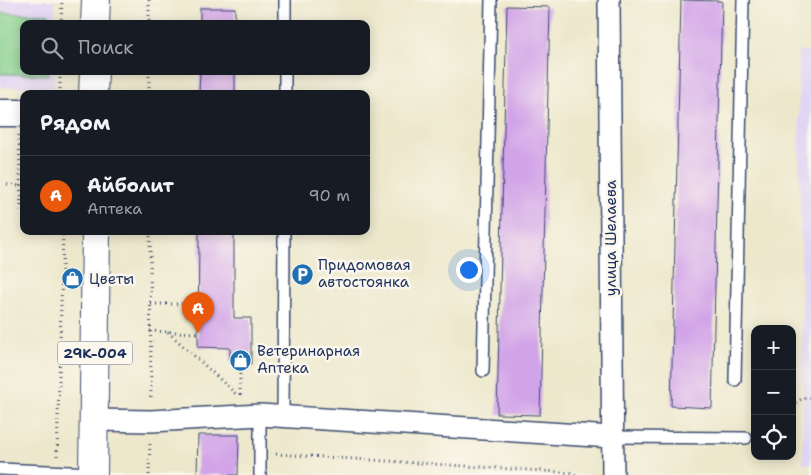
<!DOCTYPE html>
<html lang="ru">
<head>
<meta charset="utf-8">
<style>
  :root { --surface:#171b24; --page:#242831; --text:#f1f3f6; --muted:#9ea1a6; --line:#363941; --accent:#ea580c }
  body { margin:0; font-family:"Shantell Sans",sans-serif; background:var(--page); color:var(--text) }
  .controls { position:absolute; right:15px; bottom:15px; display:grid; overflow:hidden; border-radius:10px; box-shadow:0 2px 12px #0003 }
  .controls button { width:45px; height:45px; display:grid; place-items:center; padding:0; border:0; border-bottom:1px solid var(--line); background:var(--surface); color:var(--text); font:25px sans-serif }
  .you { position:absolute; left:468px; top:269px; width:18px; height:18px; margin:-12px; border:4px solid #fff; border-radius:50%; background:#1a73e8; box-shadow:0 0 0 8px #1a73e833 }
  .badge { display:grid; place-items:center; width:32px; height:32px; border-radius:50%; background:var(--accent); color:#fff; font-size:16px; font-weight:700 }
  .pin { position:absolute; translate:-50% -41px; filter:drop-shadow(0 1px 2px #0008) }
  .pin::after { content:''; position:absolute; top:26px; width:18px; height:15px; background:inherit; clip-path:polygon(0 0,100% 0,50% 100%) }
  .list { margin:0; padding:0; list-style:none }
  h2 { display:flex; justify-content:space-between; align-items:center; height:65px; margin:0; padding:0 20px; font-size:21px }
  h2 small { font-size:16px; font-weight:400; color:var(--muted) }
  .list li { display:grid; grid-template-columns:32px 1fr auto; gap:15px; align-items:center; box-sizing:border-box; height:80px; padding:0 20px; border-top:1px solid var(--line) }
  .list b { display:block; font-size:19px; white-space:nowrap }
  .list p { margin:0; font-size:16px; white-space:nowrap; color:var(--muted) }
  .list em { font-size:16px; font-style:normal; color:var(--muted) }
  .icon { flex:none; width:28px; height:28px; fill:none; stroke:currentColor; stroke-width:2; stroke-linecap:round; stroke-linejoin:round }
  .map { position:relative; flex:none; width:811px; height:475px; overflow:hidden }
  .search { position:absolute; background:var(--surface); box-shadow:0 2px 12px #0003; left:20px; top:20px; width:350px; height:55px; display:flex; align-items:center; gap:12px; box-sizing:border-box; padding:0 18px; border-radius:10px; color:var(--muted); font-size:19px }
  .panel { position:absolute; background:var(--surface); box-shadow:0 2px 12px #0003; left:20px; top:90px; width:350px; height:145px; border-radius:10px }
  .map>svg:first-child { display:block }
</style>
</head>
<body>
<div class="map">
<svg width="811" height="475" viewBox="0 0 811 475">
  <rect width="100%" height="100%" fill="#fbf7ec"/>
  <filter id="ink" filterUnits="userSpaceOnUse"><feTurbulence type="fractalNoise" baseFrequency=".02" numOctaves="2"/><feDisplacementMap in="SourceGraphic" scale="10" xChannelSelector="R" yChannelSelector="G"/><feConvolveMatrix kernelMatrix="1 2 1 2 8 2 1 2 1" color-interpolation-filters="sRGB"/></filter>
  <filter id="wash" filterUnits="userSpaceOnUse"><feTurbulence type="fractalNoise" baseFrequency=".0096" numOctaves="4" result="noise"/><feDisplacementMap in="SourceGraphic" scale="20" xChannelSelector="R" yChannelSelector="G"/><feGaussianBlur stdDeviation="1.12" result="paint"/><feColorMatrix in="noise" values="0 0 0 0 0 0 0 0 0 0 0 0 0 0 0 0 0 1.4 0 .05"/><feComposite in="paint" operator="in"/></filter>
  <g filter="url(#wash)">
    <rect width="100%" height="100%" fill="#ede8cc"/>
    <g fill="#e1d4f4">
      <polygon points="0,0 55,0 54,24 24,24 24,71 54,71 54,88 0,87"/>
      <polygon points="798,51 811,52 811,464 803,464 803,398"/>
    </g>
    <polygon fill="#85cf8c" stroke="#507f75" points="0,13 49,14 49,24 24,24 24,71 48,71 48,75 0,74"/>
    <g id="blocks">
      <g fill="#d1a3e8">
        <polygon points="681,0 722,1 712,408 671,406"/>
        <polygon points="507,6 550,7 540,415 497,414"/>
        <rect x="200" y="8" width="35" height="16"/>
        <polygon points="200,71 235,71 235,94 199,94"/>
        <polygon points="199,231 234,231 234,318 251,318 251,364 230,363 230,348 198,347"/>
        <polygon points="198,435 239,435 238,475 197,475"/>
      </g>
    </g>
  </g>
  <g filter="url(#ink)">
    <use href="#blocks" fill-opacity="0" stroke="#3a4b6e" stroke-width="1"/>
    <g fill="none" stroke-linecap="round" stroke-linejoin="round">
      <defs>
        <g id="service">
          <polyline points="285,24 285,0"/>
          <polyline points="285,94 285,71"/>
          <polyline points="483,371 491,0"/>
          <polyline points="735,380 743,0"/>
          <polyline points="283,416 284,231"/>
          <polyline points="612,437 746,438"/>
          <polyline points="0,469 93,473"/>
          <polyline points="260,475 260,415"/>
        </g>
        <g id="minor">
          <polyline points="609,0 613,475"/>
          <polyline points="94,420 151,421 260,415 612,437"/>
        </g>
        <polyline id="tertiary" points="0,113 24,113"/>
        <g id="primary">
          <polyline points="95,24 96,0"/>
          <polyline points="93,94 94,71"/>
          <polyline points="93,475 96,231"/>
        </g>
      </defs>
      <use href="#service" stroke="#3a4b6e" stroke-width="14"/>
      <use href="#minor" stroke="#3a4b6e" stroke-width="24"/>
      <use href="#tertiary" stroke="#3a4b6e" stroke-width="29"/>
      <use href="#primary" stroke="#3a4b6e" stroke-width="30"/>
      <g stroke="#3a4b6e" stroke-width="3" stroke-dasharray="1 4" stroke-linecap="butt">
        <polyline points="149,0 149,24"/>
        <polyline points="61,24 62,0"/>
        <polyline points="149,71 149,94"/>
        <polyline points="60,94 60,71"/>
        <polyline points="19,135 21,212 24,212"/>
        <polyline points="7,185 21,186"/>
        <polyline points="150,231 151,401"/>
        <polyline points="151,304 199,304"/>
        <polyline points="150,331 198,333"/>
        <polyline points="168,332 237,395"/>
        <polyline points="240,364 240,396"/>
        <polyline points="792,406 803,398 811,398"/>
        <polyline points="276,454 575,473 575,475"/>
        <polyline points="57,456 63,231"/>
        <polyline points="149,475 150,442"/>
      </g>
      <use href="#service" stroke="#fff" stroke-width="11"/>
      <use href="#minor" stroke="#fff" stroke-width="21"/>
      <use href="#tertiary" stroke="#fff" stroke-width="26"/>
      <use href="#primary" stroke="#fff" stroke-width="28"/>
    </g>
  </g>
  <defs>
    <symbol id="parking-disc" viewBox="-11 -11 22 22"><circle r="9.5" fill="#1f6fb2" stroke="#fbf7ec"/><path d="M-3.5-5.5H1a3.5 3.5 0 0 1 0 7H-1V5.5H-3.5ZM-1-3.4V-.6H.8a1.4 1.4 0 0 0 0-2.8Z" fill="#fff"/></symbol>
    <symbol id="shop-disc" viewBox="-11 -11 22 22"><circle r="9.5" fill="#1f6fb2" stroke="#fbf7ec"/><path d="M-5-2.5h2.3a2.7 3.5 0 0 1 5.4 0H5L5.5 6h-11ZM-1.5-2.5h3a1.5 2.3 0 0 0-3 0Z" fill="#fff"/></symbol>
  </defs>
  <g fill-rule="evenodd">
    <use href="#parking-disc" x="290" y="262" width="25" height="25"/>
    <use href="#shop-disc" x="60" y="266" width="25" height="25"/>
    <use href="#shop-disc" x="228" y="348" width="25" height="25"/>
  </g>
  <g text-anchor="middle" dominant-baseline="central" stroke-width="5" stroke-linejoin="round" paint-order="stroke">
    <rect fill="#fbf7ec" stroke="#5e6b89" stroke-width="1" x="57.5" y="341.5" width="75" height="23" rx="4"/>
    <g font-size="14" font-weight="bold" fill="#1b2f5e">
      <text x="95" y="353">29К-004</text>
    </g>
    <g font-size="15" fill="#1b2f5e" stroke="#fbf7ec">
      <text transform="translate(611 238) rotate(-90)">улица Шелаева</text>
    </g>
    <g font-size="15" fill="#1b2f5e" stroke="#fbf7ec" text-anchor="start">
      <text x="318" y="265">Придомовая<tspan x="318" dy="17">автостоянка</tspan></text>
      <text x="89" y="279">Цветы</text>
      <text x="257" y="351">Ветеринарная<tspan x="257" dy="17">Аптека</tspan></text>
    </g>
  </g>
</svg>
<div class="controls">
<button>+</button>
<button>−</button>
<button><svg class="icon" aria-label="locate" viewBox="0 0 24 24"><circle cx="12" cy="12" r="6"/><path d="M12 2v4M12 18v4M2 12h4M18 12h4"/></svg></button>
</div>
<div class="you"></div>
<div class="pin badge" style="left:198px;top:333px">A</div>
<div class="search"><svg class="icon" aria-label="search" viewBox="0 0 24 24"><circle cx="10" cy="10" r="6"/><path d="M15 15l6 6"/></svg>Поиск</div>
<section class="panel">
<h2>Рядом<small></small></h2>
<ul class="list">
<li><span class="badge">A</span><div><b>Айболит</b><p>Аптека</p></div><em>90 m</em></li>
</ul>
</section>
</div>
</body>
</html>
